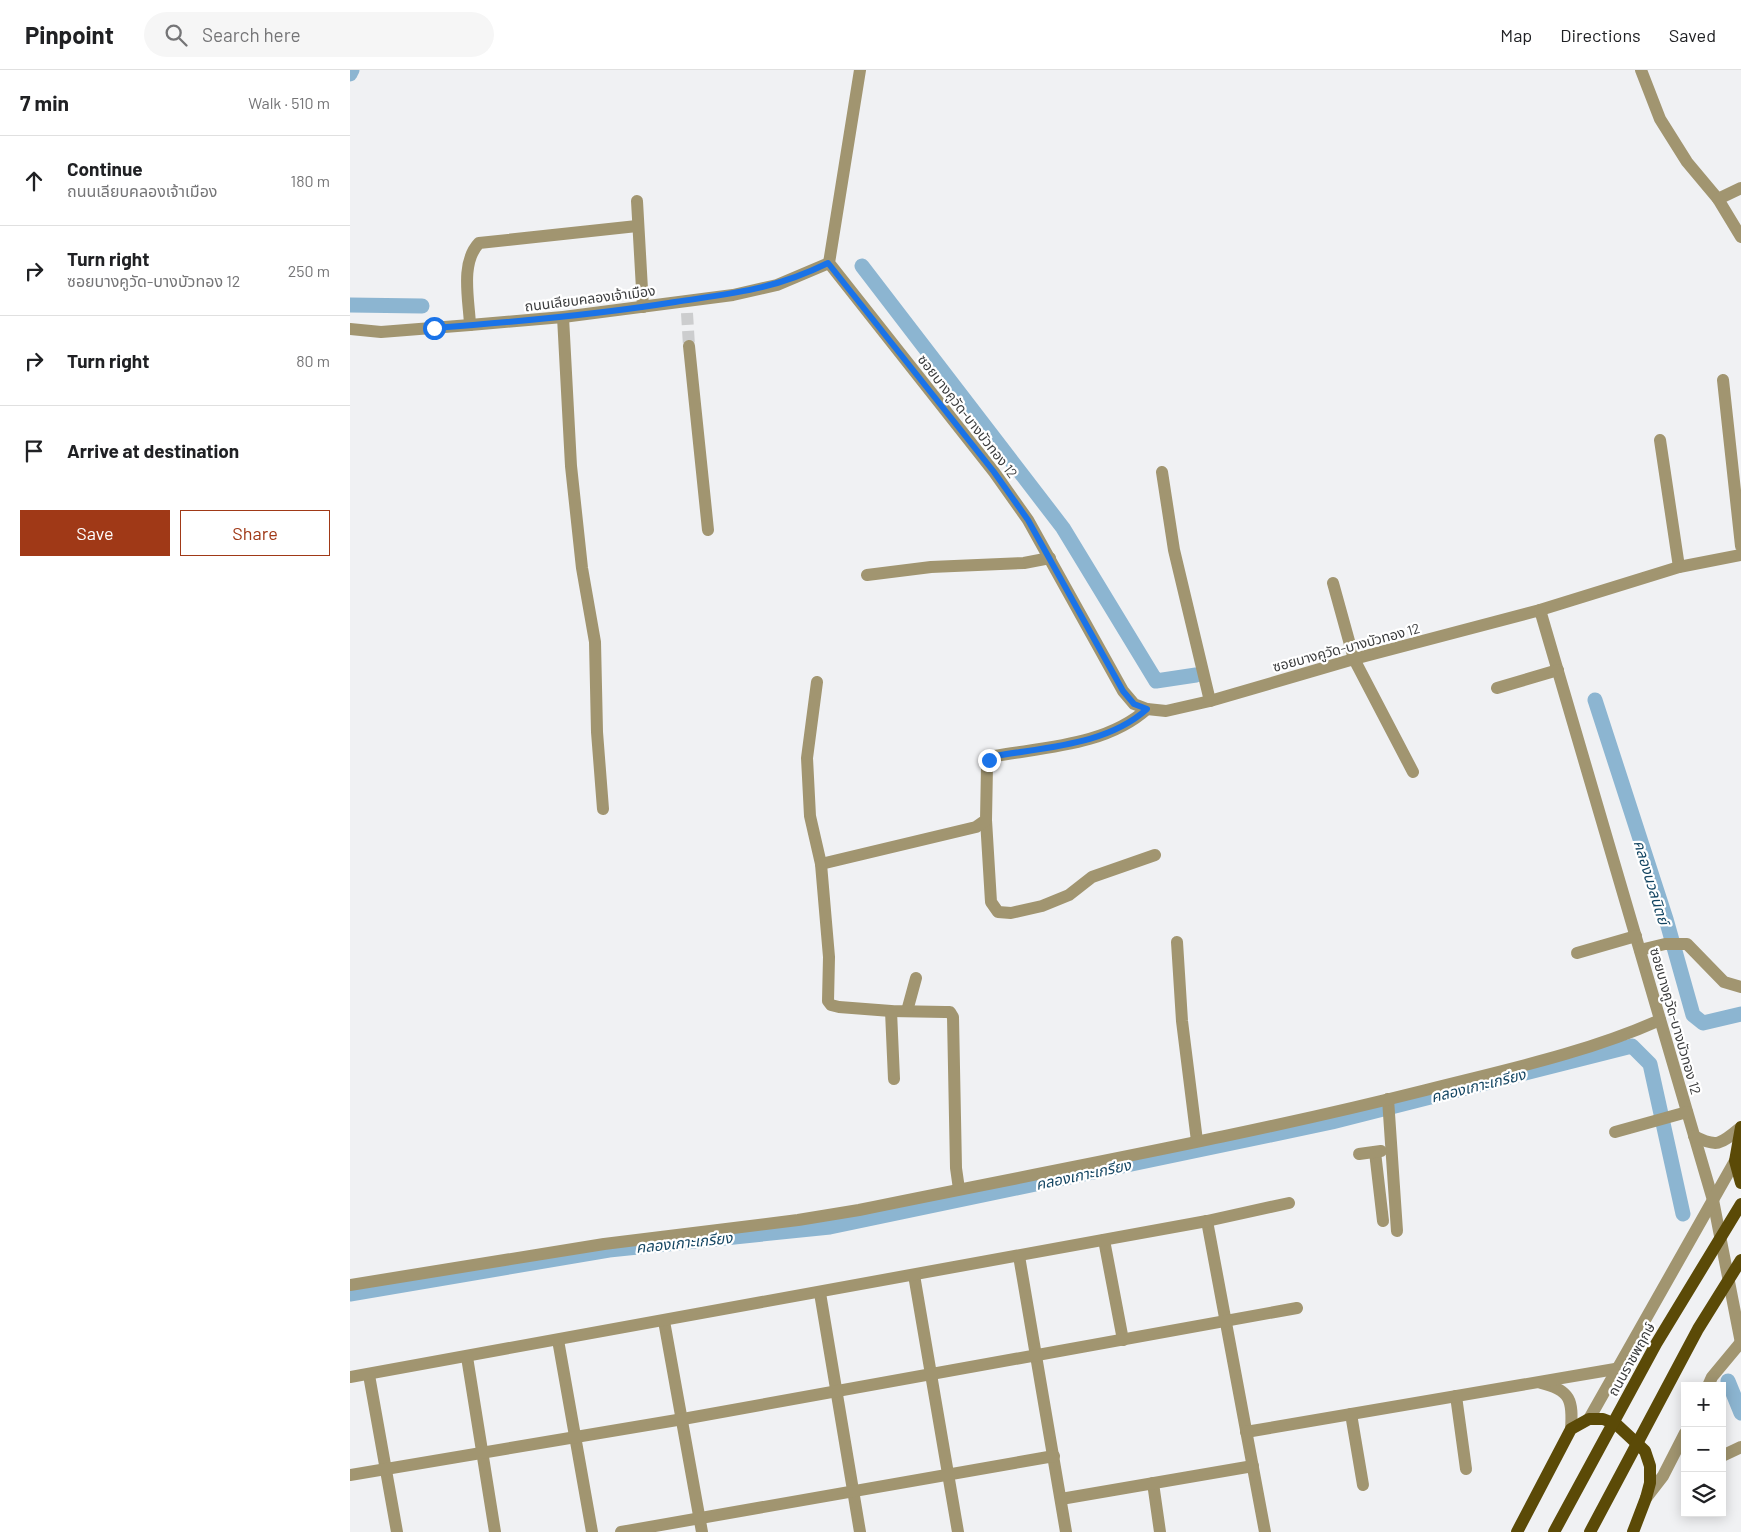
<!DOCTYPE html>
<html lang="en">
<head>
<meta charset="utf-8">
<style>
  :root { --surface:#fff; --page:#f6f6f6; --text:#202124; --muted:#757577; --line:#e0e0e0; --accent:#a03917 }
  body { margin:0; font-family:Barlow,"Noto Sans Thai",sans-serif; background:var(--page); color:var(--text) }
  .controls { position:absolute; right:15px; bottom:15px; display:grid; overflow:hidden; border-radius:0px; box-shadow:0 2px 12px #0003 }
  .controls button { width:45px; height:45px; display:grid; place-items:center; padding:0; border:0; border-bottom:1px solid var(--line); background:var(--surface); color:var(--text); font:25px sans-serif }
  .stop { position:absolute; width:15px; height:15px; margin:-11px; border:4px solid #1a73e8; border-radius:50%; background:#fff }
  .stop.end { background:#1a73e8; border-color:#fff; box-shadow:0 1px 5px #0008 }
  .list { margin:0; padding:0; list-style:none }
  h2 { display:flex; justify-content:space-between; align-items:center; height:65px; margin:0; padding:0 20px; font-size:21px }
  h2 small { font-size:16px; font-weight:400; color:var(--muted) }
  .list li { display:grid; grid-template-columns:32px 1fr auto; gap:15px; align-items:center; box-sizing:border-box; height:90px; padding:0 20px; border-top:1px solid var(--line) }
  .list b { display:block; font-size:19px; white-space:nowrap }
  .list p { margin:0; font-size:16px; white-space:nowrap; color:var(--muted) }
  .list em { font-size:16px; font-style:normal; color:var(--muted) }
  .actions { display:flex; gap:10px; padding:15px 20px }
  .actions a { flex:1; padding:11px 0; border:1px solid var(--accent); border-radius:0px; text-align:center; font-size:18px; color:var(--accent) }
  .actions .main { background:var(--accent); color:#fff }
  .icon { flex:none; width:28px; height:28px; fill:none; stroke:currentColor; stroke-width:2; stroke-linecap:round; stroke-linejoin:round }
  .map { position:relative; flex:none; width:1391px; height:1462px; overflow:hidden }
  header { display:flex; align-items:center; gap:30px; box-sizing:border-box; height:70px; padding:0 25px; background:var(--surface); border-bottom:1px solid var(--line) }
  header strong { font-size:24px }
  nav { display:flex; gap:28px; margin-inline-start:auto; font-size:18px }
  .search { width:350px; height:45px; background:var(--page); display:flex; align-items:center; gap:12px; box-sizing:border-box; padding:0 18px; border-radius:28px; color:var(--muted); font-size:19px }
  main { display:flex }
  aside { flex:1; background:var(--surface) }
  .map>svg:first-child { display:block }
</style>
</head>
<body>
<header>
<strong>Pinpoint</strong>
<div class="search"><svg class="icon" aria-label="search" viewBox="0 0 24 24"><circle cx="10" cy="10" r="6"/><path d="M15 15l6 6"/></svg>Search here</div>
<nav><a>Map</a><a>Directions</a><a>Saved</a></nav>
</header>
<main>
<aside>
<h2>7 min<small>Walk · 510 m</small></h2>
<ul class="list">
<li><svg class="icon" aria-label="ahead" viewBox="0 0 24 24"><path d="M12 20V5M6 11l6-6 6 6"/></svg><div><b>Continue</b><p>ถนนเลียบคลองเจ้าเมือง</p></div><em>180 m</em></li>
<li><svg class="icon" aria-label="right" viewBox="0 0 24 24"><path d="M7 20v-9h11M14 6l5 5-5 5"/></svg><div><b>Turn right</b><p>ซอยบางคูวัด-บางบัวทอง 12</p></div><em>250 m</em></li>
<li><svg class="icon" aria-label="right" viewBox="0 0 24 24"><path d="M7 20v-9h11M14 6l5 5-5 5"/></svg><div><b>Turn right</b></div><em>80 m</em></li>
<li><svg class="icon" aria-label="arrive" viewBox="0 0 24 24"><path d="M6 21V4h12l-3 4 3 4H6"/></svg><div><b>Arrive at destination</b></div></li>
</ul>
<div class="actions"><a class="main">Save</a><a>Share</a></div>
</aside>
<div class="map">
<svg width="1391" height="1462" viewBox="0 0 1391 1462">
  <rect width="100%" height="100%" fill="#f0f1f3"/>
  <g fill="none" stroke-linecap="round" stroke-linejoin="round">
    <g stroke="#8cb5d1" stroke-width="15">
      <polyline points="0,4 2,0"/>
      <polyline points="512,196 713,458 806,611 846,605"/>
      <polyline points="0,235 72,236"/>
      <polyline points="1245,630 1316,849 1343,945 1353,953 1391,944"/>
      <polyline points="0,1224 259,1180 480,1157 982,1052 1282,976 1300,994 1333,1144"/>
      <polyline points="1378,1311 1391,1343"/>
    </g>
    <polyline stroke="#cccdce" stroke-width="12" stroke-dasharray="12 6" stroke-linecap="butt" points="337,243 339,276"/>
    <g stroke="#a19570" stroke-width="12">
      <polyline points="510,0 479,193 644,402 678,450 773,621 784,634 797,639 816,641 860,631 1004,589 1190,540 1363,1130 1391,1273"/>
      <polyline points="1291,0 1310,49 1337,92 1368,129 1391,167"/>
      <polyline points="1368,129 1391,118"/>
      <polyline points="287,131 293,237"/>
      <polyline points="213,247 221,396 232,498 245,572 247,662 253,739"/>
      <path d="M120 255C119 230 110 193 129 173L287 156"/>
      <polyline points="0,259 31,262 120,255 213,247 383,225 427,215 479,193"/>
      <polyline points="339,276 358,460"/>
      <polyline points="1373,310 1391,476"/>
      <polyline points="1310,370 1329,497"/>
      <polyline points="812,402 824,480 860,631"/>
      <polyline points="517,505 581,497 674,493 700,488"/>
      <polyline points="983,513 1004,589 1063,702"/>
      <polyline points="1190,540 1329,497 1391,485"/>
      <polyline points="467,612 457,688 460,746 471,794 479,887 478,931 481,935 489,937 541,941 595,942 600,942 603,947 606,1098 609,1119"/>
      <polyline points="1147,618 1208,600"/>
      <polyline points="636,750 641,832 648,842 661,843 692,836 719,825 742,807 805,785"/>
      <path d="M471 794 626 757 636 750 637 696 639 690 645 686C696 677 757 675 797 639"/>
      <polyline points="827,872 832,951 847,1071"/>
      <polyline points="1290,880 1315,874 1337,874 1374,912 1391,917"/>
      <polyline points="1227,883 1286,866"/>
      <polyline points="541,941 544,1009"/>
      <polyline points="557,941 566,908"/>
      <polyline points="1038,1029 1047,1161"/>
      <polyline points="1265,1062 1337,1042"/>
      <path d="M1344 1066C1367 1078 1371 1074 1390 1058"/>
      <polyline points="1025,1082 1033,1151"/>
      <polyline points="1009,1084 1031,1081"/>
      <polyline points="857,1151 915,1462"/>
      <polyline points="754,1170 773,1270"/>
      <polyline points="669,1186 716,1462"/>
      <polyline points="564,1205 608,1462"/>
      <path d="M0 1215 254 1174 448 1150 509 1140C698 1101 889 1067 1076 1020 1155 1000 1236 983 1310 950"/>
      <polyline points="470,1223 510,1462"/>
      <polyline points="314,1251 352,1462"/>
      <polyline points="208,1270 242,1462"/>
      <polyline points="117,1287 145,1462"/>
      <polyline points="19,1305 47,1462"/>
      <polyline points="0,1307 857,1151 939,1133"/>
      <path d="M1191 1313C1221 1320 1223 1331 1221 1359"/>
      <polyline points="1358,1316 1362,1307 1391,1272"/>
      <polyline points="1106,1326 1116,1399"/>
      <polyline points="1001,1344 1013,1415"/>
      <polyline points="1239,1349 1385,1091"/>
      <polyline points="896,1362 1265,1299"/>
      <polyline points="1372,1386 1391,1377"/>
      <polyline points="0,1405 333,1349 947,1238"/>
      <polyline points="803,1413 810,1462"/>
      <polyline points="1296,1428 1313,1406 1335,1363"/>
      <polyline points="711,1429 903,1396"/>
      <polyline points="271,1462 704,1386"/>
    </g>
    <g stroke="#5b4a07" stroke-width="12">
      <polyline points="1391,1057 1385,1091 1391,1113"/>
      <polyline points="1167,1462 1221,1359 1239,1349 1253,1349 1266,1354 1295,1381 1300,1396 1300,1413 1296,1428 1283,1462"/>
    </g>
    <g stroke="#5b4a07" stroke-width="12">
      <polyline points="1204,1462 1306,1274 1391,1134"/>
      <polyline points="1240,1462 1348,1259 1391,1190"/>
    </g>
  </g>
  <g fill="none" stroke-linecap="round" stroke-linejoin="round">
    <path stroke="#1a73e8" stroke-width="6" d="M84 258C165 252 245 245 325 232 384 223 423 220 478 193L644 402 678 450 773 621 784 634 797 639C757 675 696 677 645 686L639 690"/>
  </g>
  <g text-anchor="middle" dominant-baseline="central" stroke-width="4.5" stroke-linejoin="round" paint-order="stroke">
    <g font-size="14" fill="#3a3b3c" stroke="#fff">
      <text transform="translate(240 228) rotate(-7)">ถนนเลียบคลองเจ้าเมือง</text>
      <text transform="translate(618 346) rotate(52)">ซอยบางคูวัด-บางบัวทอง 12</text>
      <text transform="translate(996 577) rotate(-15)">ซอยบางคูวัด-บางบัวทอง 12</text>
      <text transform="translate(1326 951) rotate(74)">ซอยบางคูวัด-บางบัวทอง 12</text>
      <text transform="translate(1281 1289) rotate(-61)">ถนนราชพฤกษ์</text>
    </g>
    <g font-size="15" font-style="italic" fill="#134562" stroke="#fff">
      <text transform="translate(1302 812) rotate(73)">คลองนวลนิตย์</text>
      <text transform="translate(1128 1015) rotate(-14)">คลองเกาะเกรียง</text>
      <text transform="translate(733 1104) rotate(-12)">คลองเกาะเกรียง</text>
      <text transform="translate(334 1172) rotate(-6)">คลองเกาะเกรียง</text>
    </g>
  </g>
</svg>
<div class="controls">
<button>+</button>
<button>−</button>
<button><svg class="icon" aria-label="layers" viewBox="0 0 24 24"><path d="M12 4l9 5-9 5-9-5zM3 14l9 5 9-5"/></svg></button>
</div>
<div class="stop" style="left:84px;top:258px"></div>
<div class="stop end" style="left:639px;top:690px"></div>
</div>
</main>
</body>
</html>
